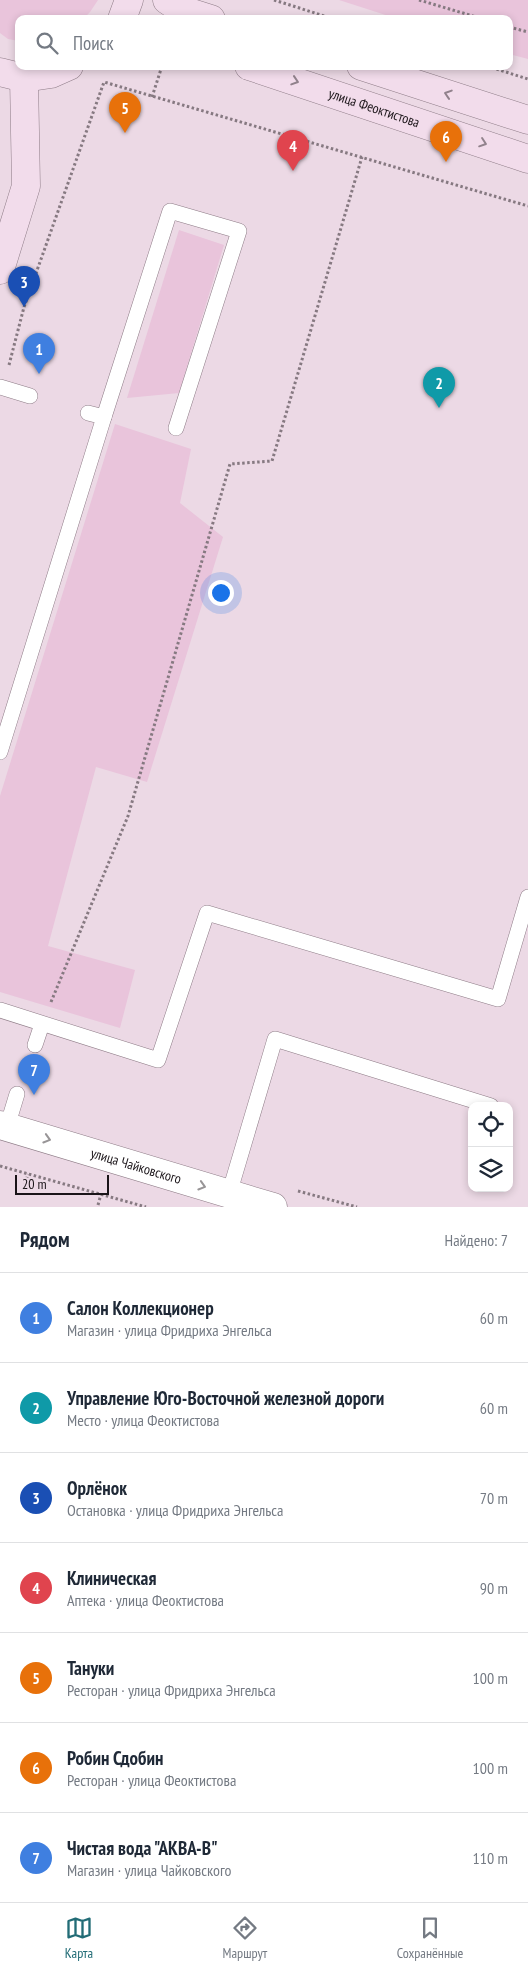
<!DOCTYPE html>
<html lang="ru">
<head>
<meta charset="utf-8">
<style>
  :root { --surface:#fff; --page:#f2f2f3; --text:#1f2937; --muted:#747a83; --line:#e0e1e3; --accent:#226c76 }
  body { margin:0; font-family:"PT Sans Narrow",sans-serif; background:var(--page); color:var(--text) }
  .controls { position:absolute; right:15px; bottom:15px; display:grid; overflow:hidden; border-radius:10px; box-shadow:0 2px 8px #0003 }
  .controls button { width:45px; height:45px; display:grid; place-items:center; padding:0; border:0; border-bottom:1px solid var(--line); background:var(--surface); color:var(--text); font:25px sans-serif }
  .scale { position:absolute; left:15px; bottom:12px; width:94px; box-sizing:border-box; padding-left:5px; border:2px solid #1a1418; border-top:0; font-size:14px; line-height:18px; white-space:nowrap; color:#1a1418; -webkit-text-stroke:4px #ecd9e5; paint-order:stroke }
  .you { position:absolute; left:220px; top:592px; width:18px; height:18px; margin:-12px; border:4px solid #fff; border-radius:50%; background:#1a73e8; box-shadow:0 0 0 8px #1a73e833 }
  .badge { display:grid; place-items:center; width:32px; height:32px; border-radius:50%; background:var(--accent); color:#fff; font-size:16px; font-weight:700 }
  .pin { position:absolute; translate:-50% -41px; filter:drop-shadow(0 1px 2px #0008) }
  .pin::after { content:''; position:absolute; top:26px; width:18px; height:15px; background:inherit; clip-path:polygon(0 0,100% 0,50% 100%) }
  .list { margin:0; padding:0; list-style:none }
  h2 { display:flex; justify-content:space-between; align-items:center; height:65px; margin:0; padding:0 20px; font-size:21px }
  h2 small { font-size:16px; font-weight:400; color:var(--muted) }
  .list li { display:grid; grid-template-columns:32px 1fr auto; gap:15px; align-items:center; box-sizing:border-box; height:90px; padding:0 20px; border-top:1px solid var(--line) }
  .list b { display:block; font-size:19px; white-space:nowrap }
  .list p { margin:0; font-size:16px; white-space:nowrap; color:var(--muted) }
  .list em { font-size:16px; font-style:normal; color:var(--muted) }
  .icon { flex:none; width:28px; height:28px; fill:none; stroke:currentColor; stroke-width:2; stroke-linecap:round; stroke-linejoin:round }
  .map { position:relative; flex:none; width:528px; height:1207px; overflow:hidden }
  .search { position:absolute; background:var(--surface); box-shadow:0 2px 8px #0003; left:15px; right:15px; top:15px; height:55px; display:flex; align-items:center; gap:12px; box-sizing:border-box; padding:0 18px; border-radius:10px; color:var(--muted); font-size:19px }
  .sheet { height:695px; background:var(--surface) }
  nav { display:flex; justify-content:space-around; align-items:center; box-sizing:border-box; height:70px; border-top:1px solid var(--line); background:var(--surface); font-size:14px; color:var(--muted) }
  nav a { display:grid; justify-items:center; gap:2px }
  nav .on { color:var(--accent) }
  .map>svg:first-child { display:block }
</style>
</head>
<body>
<div class="map">
<svg width="528" height="1207" viewBox="0 0 528 1207">
  <rect width="100%" height="100%" fill="#ecd9e5"/>
  <g fill="#e9c4db">
    <polygon points="0,0 98,0 90,12 83,19 19,19 19,41 8,39 0,33"/>
    <polygon points="339,0 528,0 528,59 509,54 509,19 398,19"/>
    <polygon points="179,230 224,245 179,393 127,398"/>
    <polygon points="115,424 191,449 180,503 223,537 147,782 96,767 48,946 135,970 120,1028 0,992 0,796"/>
  </g>
  <g fill="none" stroke-linecap="round" stroke-linejoin="round">
    <defs>
      <g id="lane">
        <polyline points="0,387 30,396"/>
        <polyline points="88,413 104,417 170,211 239,231 176,428"/>
        <polyline points="0,752 104,417"/>
        <polyline points="0,1010 158,1060 207,913 498,999 528,897"/>
        <polyline points="35,1045 42,1024"/>
        <polyline points="7,1127 17,1094"/>
        <polyline points="229,1194 275,1039 491,1106"/>
      </g>
      <g id="street">
        <path id="s1" d="M0 1125 273 1207"/>
      </g>
      <g id="secondary">
        <polyline points="167,0 182,10 211,19"/>
        <polyline points="122,19 129,0"/>
        <path id="s2" d="M249 66 528 159"/>
        <polyline points="361,66 528,120"/>
        <polyline points="0,72 24,78 51,74 69,66"/>
        <polyline points="0,270 26,186 24,78"/>
      </g>
    </defs>
    <use href="#lane" stroke="#8e7c87" stroke-width="16"/>
    <use href="#street" stroke="#8e7c87" stroke-width="29"/>
    <use href="#secondary" stroke="#8e7c87" stroke-width="29"/>
    <g stroke="#867981" stroke-width="3" stroke-dasharray="2.5 2.5" stroke-linecap="butt">
      <polyline points="274,0 334,19"/>
      <polyline points="419,0 483,19"/>
      <polyline points="509,27 528,32"/>
      <polyline points="487,66 528,79"/>
      <polyline points="152,97 162,66"/>
      <polyline points="9,365 24,307 104,82 528,206"/>
      <polyline points="51,1002 128,816 230,464 272,461 362,157"/>
      <polyline points="0,1166 146,1207"/>
      <polyline points="25,1184 28,1174"/>
      <polyline points="298,1191 357,1207"/>
      <polyline points="98,1205 101,1194"/>
    </g>
    <use href="#lane" stroke="#fff" stroke-width="15"/>
    <use href="#street" stroke="#fff" stroke-width="28"/>
    <use href="#secondary" stroke="#f2dceb" stroke-width="28"/>
  </g>
  <defs><path id="oneway-chevron" d="M-2-3.5L2.5 0L-2 3.5" fill="none" stroke-width="1.6" stroke-linecap="round" stroke-linejoin="round" transform="scale(1.25)"/></defs>
  <g stroke="#91828c">
    <use href="#oneway-chevron" transform="translate(295 81) rotate(18)"/>
    <use href="#oneway-chevron" transform="translate(448 94) rotate(-162)"/>
    <use href="#oneway-chevron" transform="translate(483 143) rotate(19)"/>
  </g>
  <g stroke="#989597">
    <use href="#oneway-chevron" transform="translate(47 1139) rotate(17)"/>
    <use href="#oneway-chevron" transform="translate(202 1186) rotate(17)"/>
  </g>
  <g text-anchor="middle" dominant-baseline="central" stroke-width="5" stroke-linejoin="round" paint-order="stroke">
    <g font-size="14" fill="#1a1418" stroke="#ecd9e5">
      <text stroke="none"><textPath href="#s2" startOffset="132">улица Феоктистова</textPath></text>
      <text stroke="none"><textPath href="#s1" startOffset="142">улица Чайковского</textPath></text>
    </g>
  </g>
</svg>
<div class="controls">
<button><svg class="icon" aria-label="locate" viewBox="0 0 24 24"><circle cx="12" cy="12" r="6"/><path d="M12 2v4M12 18v4M2 12h4M18 12h4"/></svg></button>
<button><svg class="icon" aria-label="layers" viewBox="0 0 24 24"><path d="M12 4l9 5-9 5-9-5zM3 14l9 5 9-5"/></svg></button>
</div>
<div class="scale">20 m</div>
<div class="you"></div>
<div class="pin badge" style="left:39px;top:374px;background:#3f7fe0">1</div>
<div class="pin badge" style="left:439px;top:408px;background:#0f9aa8">2</div>
<div class="pin badge" style="left:24px;top:307px;background:#1a4fb4">3</div>
<div class="pin badge" style="left:293px;top:171px;background:#e0444e">4</div>
<div class="pin badge" style="left:125px;top:133px;background:#e8710a">5</div>
<div class="pin badge" style="left:446px;top:162px;background:#e8710a">6</div>
<div class="pin badge" style="left:34px;top:1095px;background:#3f7fe0">7</div>
<div class="search"><svg class="icon" aria-label="search" viewBox="0 0 24 24"><circle cx="10" cy="10" r="6"/><path d="M15 15l6 6"/></svg>Поиск</div>
</div>
<section class="sheet">
<h2>Рядом<small>Найдено: 7</small></h2>
<ul class="list">
<li><span class="badge" style="background:#3f7fe0">1</span><div><b>Салон Коллекционер</b><p>Магазин · улица Фридриха Энгельса</p></div><em>60 m</em></li>
<li><span class="badge" style="background:#0f9aa8">2</span><div><b>Управление Юго-Восточной железной дороги</b><p>Место · улица Феоктистова</p></div><em>60 m</em></li>
<li><span class="badge" style="background:#1a4fb4">3</span><div><b>Орлёнок</b><p>Остановка · улица Фридриха Энгельса</p></div><em>70 m</em></li>
<li><span class="badge" style="background:#e0444e">4</span><div><b>Клиническая</b><p>Аптека · улица Феоктистова</p></div><em>90 m</em></li>
<li><span class="badge" style="background:#e8710a">5</span><div><b>Тануки</b><p>Ресторан · улица Фридриха Энгельса</p></div><em>100 m</em></li>
<li><span class="badge" style="background:#e8710a">6</span><div><b>Робин Сдобин</b><p>Ресторан · улица Феоктистова</p></div><em>100 m</em></li>
<li><span class="badge" style="background:#3f7fe0">7</span><div><b>Чистая вода &quot;АКВА-В&quot;</b><p>Магазин · улица Чайковского</p></div><em>110 m</em></li>
</ul>
</section>
<nav>
<a class="on"><svg class="icon" aria-label="map" viewBox="0 0 24 24"><path d="M3 6l6-2 6 2 6-2v14l-6 2-6-2-6 2zM9 4v14M15 6v14"/></svg>Карта</a>
<a><svg class="icon" aria-label="directions" viewBox="0 0 24 24"><path d="M12 3l9 9-9 9-9-9zM9 14v-3h6M13 9l2 2-2 2"/></svg>Маршрут</a>
<a><svg class="icon" aria-label="saved" viewBox="0 0 24 24"><path d="M7 4h10v16l-5-4-5 4z"/></svg>Сохранённые</a>
</nav>
</body>
</html>
